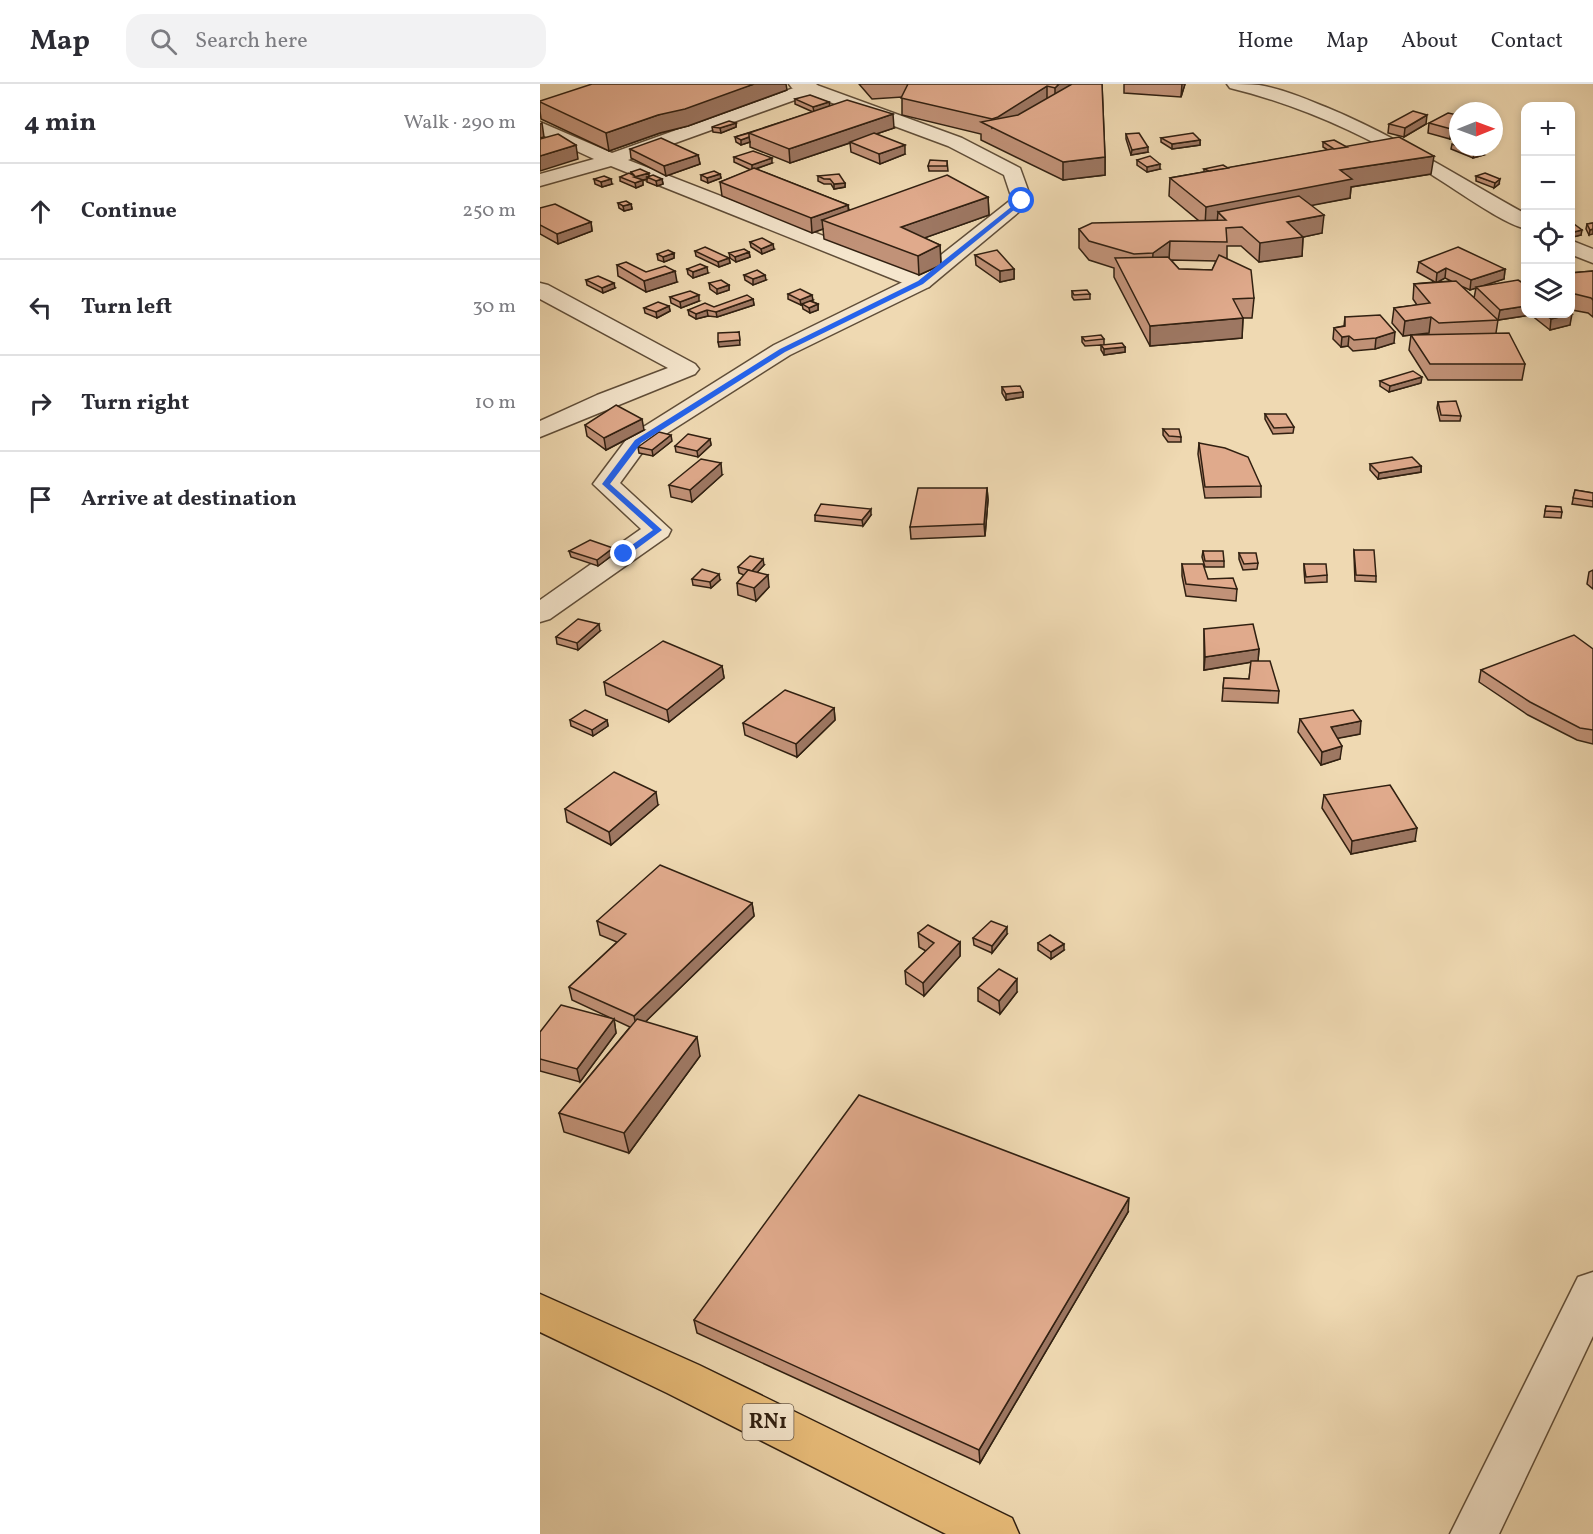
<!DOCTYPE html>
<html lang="en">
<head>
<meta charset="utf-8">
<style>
  :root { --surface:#fff; --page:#f2f2f3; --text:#2b2b33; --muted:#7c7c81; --line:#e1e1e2 }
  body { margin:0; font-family:Vollkorn,serif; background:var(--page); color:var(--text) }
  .controls { position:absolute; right:18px; top:18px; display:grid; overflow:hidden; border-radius:12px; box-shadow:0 3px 9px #0003 }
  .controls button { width:54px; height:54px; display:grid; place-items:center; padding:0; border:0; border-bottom:2px solid var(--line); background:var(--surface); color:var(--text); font:30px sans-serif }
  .compass { position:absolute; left:909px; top:18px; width:54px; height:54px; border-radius:50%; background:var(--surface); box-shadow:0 3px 9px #0003; rotate:89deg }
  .stop { position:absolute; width:18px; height:18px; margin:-14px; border:4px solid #2563eb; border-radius:50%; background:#fff }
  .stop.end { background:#2563eb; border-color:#fff; box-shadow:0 2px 6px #0008 }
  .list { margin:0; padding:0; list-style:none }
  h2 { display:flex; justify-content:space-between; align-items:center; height:78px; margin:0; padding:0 24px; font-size:26px }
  h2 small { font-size:20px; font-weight:400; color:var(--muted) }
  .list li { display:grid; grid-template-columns:39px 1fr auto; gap:18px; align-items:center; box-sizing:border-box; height:96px; padding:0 24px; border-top:2px solid var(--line) }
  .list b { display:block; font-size:22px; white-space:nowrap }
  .list em { font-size:20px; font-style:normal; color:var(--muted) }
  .icon { flex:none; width:33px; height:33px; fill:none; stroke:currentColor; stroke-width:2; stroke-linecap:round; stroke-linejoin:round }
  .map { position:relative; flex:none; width:1053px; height:1450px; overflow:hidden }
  header { display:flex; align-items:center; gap:36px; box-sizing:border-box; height:84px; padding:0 30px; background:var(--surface); border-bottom:2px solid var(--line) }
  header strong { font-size:28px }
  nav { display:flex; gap:33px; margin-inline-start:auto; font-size:21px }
  .search { width:420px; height:54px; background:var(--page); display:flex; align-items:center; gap:15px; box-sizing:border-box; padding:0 21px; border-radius:18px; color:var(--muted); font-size:22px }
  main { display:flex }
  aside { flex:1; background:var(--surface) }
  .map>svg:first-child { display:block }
</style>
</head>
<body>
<header>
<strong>Map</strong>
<div class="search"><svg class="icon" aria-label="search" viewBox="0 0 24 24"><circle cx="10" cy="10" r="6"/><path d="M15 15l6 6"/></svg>Search here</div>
<nav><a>Home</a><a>Map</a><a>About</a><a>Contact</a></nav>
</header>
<main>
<aside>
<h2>4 min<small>Walk · 290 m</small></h2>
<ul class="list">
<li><svg class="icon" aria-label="ahead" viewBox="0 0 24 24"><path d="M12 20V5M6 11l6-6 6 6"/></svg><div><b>Continue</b></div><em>250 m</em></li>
<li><svg class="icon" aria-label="left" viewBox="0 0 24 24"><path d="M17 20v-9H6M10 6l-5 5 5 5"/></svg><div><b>Turn left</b></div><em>30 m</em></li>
<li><svg class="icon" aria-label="right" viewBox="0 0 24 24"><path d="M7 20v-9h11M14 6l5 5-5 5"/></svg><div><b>Turn right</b></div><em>10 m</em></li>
<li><svg class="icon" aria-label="arrive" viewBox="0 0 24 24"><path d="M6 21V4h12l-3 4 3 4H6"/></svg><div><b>Arrive at destination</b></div></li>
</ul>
</aside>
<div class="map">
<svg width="1053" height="1450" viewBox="0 0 1053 1450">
  <rect width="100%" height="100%" fill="#efd9b2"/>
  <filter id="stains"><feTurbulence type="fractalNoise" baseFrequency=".00333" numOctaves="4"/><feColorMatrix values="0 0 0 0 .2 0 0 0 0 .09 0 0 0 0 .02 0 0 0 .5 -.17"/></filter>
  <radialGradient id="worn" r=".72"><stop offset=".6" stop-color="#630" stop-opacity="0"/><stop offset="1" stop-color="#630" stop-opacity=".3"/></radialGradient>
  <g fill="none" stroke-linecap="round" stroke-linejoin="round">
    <defs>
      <g id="minor">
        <polygon points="265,0 276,0 280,4 277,8 88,76 389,193 392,198 389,203 381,204 373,203 71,82 0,102 0,90 54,75 0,50 0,38 72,69"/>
        <path d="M687 0C698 0 709 0 719 1 743 5 766 15 788 24 858 53 920 94 986 130V145C959 138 913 103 887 88 825 51 760 21 690 4Z"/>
        <polygon points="1030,156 1053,165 1053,179 1030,170"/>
        <polygon points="0,199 8,201 155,280 159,285 155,290 0,353 0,337 57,311 128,284 0,215"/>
        <polygon points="1053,1188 1053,1252 959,1450 910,1450 1038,1193"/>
      </g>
      <polygon id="tertiary" points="249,0 274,0 422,54 480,84 492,117 389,203 250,271 107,362 80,399 131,446 128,452 10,535 0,538 0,516 101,445 53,400 89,352 234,261 373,193 472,115 464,91 408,62 252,4"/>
      <polygon id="trunk" points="0,1210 159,1281 472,1434 479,1450 406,1450 127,1309 0,1248"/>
    </defs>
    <use href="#minor" stroke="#604e39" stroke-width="3"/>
    <use href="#tertiary" stroke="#604e39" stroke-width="3"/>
    <use href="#trunk" stroke="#312011" stroke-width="3"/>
    <use href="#minor" fill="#f5e6cd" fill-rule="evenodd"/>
    <use href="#tertiary" fill="#f5e6cd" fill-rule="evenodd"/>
    <use href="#trunk" fill="#e8bc79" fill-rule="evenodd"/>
  </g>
  <g fill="#c19278" stroke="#312011" stroke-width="1.5" fill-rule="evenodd">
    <polygon points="319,0 562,0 565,73 565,91 523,96 441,56 441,50 362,31 362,13 332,15"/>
    <polygon points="584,0 645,0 641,13 584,9"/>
    <polygon points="247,6 148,42 120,49 69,67 1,35 0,27 0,17"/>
    <polygon points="255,15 290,22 354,44 336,50 365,70 340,80 311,68 310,59 250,79 210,63 210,58 201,61 196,58 195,53 273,28 255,20"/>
    <polygon points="918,31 910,55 888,49 889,39"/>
    <polygon points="196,39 196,43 181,49 173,48 172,43"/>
    <polygon points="849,40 886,40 864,53 848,49"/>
    <polygon points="586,50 608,68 591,71 586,55"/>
    <polygon points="621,54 660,56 660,61 632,65 621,58"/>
    <path d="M783 58 807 63 891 90 811 103 810 114 771 121 782 149 763 153 762 172 719 178 701 162H687V175L714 214 712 234H703L702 254 610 262 574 193V184L549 176 539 164V145L659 137 629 112 630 94 664 88V85L688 84 788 66 783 63ZM631 176 676 177 672 186 639 185Z"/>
    <polygon points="912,60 944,71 933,74 911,65"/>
    <polygon points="90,65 158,71 160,80 126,92 91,74"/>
    <polygon points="194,73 232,79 216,85 308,121 309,126 448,113 449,131 384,154 400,161 401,181 379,191 284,155 283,145 272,149 182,112 180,98 211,86 194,78"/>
    <polygon points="597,76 620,85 607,88 597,81"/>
    <polygon points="407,77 408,87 389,87 388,82"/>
    <polygon points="91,88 122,95 123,100 117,102 107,98 107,95 102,96 103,101 96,104 80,97 80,93 91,90"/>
    <polygon points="180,90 181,94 168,99 161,96 161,91"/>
    <polygon points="278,92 305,99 305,103 294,105 291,100 284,100 278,97"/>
    <polygon points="936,92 959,100 954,104 936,97"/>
    <polygon points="54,95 72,100 62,103 55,100"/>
    <polygon points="78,119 91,120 92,125 84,127 79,124"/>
    <polygon points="0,124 51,138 52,147 18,160 0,150"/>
    <polygon points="1030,137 1041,151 1033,153 1030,151"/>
    <polygon points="1053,139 1049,151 1046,145 1047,140"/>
    <polygon points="210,158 234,165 222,170 211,163"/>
    <polygon points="155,167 189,174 190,179 179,183 156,172"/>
    <polygon points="209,168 210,173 196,178 190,174 189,169"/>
    <polygon points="134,169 134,174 124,178 118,176 117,170"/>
    <polygon points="435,171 474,185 474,195 460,198 436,181"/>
    <path d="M879 178 965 185 964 195 942 202 986 230 1030 229V241L1010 246 991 231 958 236 956 249 985 280 982 296H888L869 266 871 251 863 252 852 239 854 224 877 221 873 215 874 200 895 198 877 188ZM905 194 911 197 897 198ZM921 202 930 206 936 204 934 214Z"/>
    <polygon points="77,181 106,188 137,198 106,208 78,192"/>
    <polygon points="147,185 168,189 153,194 148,190"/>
    <polygon points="1053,187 1053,233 1048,229 1032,226 1030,224 1030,189"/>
    <polygon points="204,191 226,196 213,201 205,196"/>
    <polygon points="46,196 75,204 63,209 47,201"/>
    <polygon points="169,199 189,201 189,206 177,210 170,205"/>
    <polygon points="532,207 550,210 550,215 534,216 532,213"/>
    <polygon points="248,210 273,216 271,217 278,220 278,226 270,229 263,225 262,220 261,221 248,215"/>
    <polygon points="130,213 159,217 141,224 131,219"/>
    <polygon points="213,215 214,221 177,233 168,232 156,235 149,231 148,226 174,223"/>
    <polygon points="129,222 130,227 117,234 105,229 104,224"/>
    <polygon points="805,233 854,259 835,265 813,267 808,262 801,263 793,255 794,244 804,242"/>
    <polygon points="542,253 564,255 564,261 585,263 585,268 564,271 561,266 561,261 545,262 542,258"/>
    <polygon points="840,297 881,299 849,308 840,302"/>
    <polygon points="462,303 483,308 483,313 466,316 462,309"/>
    <polygon points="898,318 921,332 920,337 900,337 897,324"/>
    <polygon points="725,330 754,343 753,349 733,350 725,335"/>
    <polygon points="45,341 104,346 66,366 47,352"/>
    <polygon points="623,345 641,353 641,358 628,358 623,351"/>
    <polygon points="170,355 171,361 158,373 136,368 135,362"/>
    <polygon points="132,357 113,372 99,369 98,363"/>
    <polygon points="659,359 721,402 721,413 665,414 658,370"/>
    <polygon points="830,380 881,382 881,388 838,395 830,386"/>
    <polygon points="182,391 152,418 131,413 129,401"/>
    <polygon points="447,404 448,416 445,452 371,455 370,443"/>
    <polygon points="1035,406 1053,409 1053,423 1032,420"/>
    <polygon points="1006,422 1022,428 1021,434 1004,433"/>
    <polygon points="275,431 331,431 323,442 275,437"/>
    <polygon points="73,464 74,470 58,482 31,473 29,467"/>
    <polygon points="814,466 836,492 836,498 815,497 814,472"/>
    <polygon points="663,467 684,477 684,483 665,483 662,473"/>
    <polygon points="699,469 718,479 717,485 703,486 699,475"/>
    <polygon points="642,480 668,495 697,505 696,517 646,512 642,492"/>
    <polygon points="764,480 787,491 787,498 765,499 764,486"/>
    <polygon points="224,481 217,488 229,503 216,517 198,511 197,499 204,491 199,489 198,483"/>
    <polygon points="1053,486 1053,505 1047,500 1049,488"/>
    <polygon points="152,495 180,496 171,504 153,501"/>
    <polygon points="664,545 719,565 718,577 739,607 738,619 682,617 684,594 709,595 711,578 664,586"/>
    <polygon points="60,547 38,566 17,560 16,553"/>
    <polygon points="1053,565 1053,660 1037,656 988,631 939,598 941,586"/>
    <polygon points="182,582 184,594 129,638 66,611 64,598"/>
    <polygon points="294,624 295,636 257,673 205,651 203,639"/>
    <polygon points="760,635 820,650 797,654 800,675 781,681 758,648"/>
    <polygon points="30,636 67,636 68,642 53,652 31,642"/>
    <polygon points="784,711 875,757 811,770 782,724"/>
    <polygon points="118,721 71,761 27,738 25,725"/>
    <polygon points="212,819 214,832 105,938 160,972 89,1069 24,1048 19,1029 90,943 32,916 29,903 77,858 60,851 57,837"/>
    <polygon points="378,849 420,858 420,872 384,912 366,900 365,887 386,867 379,863"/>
    <polygon points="467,850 452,869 434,861 433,854"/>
    <polygon points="498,859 524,866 511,875 498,866"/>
    <polygon points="438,904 477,908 460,930 438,917"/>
    <polygon points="74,935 76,949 40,998 0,987 0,948"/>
    <polygon points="588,1128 440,1379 157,1249 154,1236"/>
  </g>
  <g fill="#9d7762" stroke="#312011" stroke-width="1.5">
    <polygon points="214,0 246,0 247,6 148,42 120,49 69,67 66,49 118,31"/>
    <polygon points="519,0 537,0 515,21 515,4"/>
    <polygon points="642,0 645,0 641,13"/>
    <polygon points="507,2 507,19 452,44 452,35"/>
    <polygon points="289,18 290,22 274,28 273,23"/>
    <polygon points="353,30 354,44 250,79 249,65"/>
    <polygon points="887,31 886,40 864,53 865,44"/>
    <polygon points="2,39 4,53 0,54 0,40"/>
    <polygon points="196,39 196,43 181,49 180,44"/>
    <polygon points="918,44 918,53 910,55 911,45"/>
    <polygon points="209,53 210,58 201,61 201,56"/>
    <polygon points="660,56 660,61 632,65 632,60"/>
    <polygon points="36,61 38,75 0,87 0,72"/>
    <polygon points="365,61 365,70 340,80 339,70"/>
    <polygon points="608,63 608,68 591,71 592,66"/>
    <polygon points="945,66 944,71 933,74 934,69"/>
    <polygon points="158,71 160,80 126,92 124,82"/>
    <polygon points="894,72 891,90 811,103 810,114 686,138 686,136 678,128 677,140 665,142 666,123 800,86"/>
    <polygon points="565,73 565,91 523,96 523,78"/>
    <polygon points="232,74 232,79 212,86 212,81"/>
    <polygon points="620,80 620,85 607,88 607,83"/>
    <polygon points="109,89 109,94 107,93 107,95 95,98 94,93"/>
    <polygon points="180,90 181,94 168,99 167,94"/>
    <polygon points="71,95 72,100 62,103 61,98"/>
    <polygon points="122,95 123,100 117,102 116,97"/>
    <polygon points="960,95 959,100 954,104 955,99"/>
    <polygon points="103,96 103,101 96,104 95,99"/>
    <polygon points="305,99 305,103 294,105 294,100"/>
    <polygon points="448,113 449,131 362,162 361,143"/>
    <polygon points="91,120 92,125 84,127 83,122"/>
    <polygon points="308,121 309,136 282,136 283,145 272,149 271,134"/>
    <polygon points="784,131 782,149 763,153 762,172 719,178 720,159 747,138"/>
    <polygon points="51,138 52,147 18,160 17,150"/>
    <polygon points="1053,145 1053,150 1049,151 1050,146"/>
    <polygon points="1042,146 1041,151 1033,153 1034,148"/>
    <polygon points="630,157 629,176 612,189 613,169"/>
    <polygon points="233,160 234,165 222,170 221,165"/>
    <polygon points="400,161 401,181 379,191 378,172"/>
    <polygon points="209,168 210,173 196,178 195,173"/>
    <polygon points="134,169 134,174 124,178 123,173"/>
    <polygon points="189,174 190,179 179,183 178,178"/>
    <polygon points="167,183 168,189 153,194 153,188"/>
    <polygon points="906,184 905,194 896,199 897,189"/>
    <polygon points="474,185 474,195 460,198 460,187"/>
    <polygon points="965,185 964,195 930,206 931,196"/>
    <polygon points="135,187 137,198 106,208 104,197"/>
    <polygon points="225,191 226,196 213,201 213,195"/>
    <polygon points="74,199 75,204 63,209 62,204"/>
    <polygon points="189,201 189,206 177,210 177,205"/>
    <polygon points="159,211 159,217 141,224 140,218"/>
    <polygon points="272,211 273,216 261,221 260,216"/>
    <polygon points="213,215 214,221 177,233 176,228"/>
    <polygon points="278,220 278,226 270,229 269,224"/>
    <polygon points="129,222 130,227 117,234 116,228"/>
    <polygon points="986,222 986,230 991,230 991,231 958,236 960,226"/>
    <polygon points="167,226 168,232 156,235 156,230"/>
    <polygon points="1032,230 1030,241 1010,246 1011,235"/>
    <polygon points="891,233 889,249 863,252 865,237"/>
    <polygon points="703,234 702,254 610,262 610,242"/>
    <polygon points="199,248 200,261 179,263 178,258"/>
    <polygon points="855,248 854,259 835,265 836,254"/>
    <polygon points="809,252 808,262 801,263 802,253"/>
    <polygon points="585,263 585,268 564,271 564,265"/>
    <polygon points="882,293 881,299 849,308 850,302"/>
    <polygon points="483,308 483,313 466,316 466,310"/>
    <polygon points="102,335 104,346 66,366 64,354"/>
    <polygon points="131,351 132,357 113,372 112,366"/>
    <polygon points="170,355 171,361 158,373 157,367"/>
    <polygon points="181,379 182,391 152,418 150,406"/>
    <polygon points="881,382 881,388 838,395 839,389"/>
    <polygon points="447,404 448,416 445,452 444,440"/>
    <polygon points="331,425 331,431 323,442 322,436"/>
    <polygon points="73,464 74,470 58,482 57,476"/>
    <polygon points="223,475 224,481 213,493 212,487"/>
    <polygon points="179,490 180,496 171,504 170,498"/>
    <polygon points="228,491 229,503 216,517 214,504"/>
    <polygon points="59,540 60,547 38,566 37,559"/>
    <polygon points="719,565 718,577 664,586 665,573"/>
    <polygon points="182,582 184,594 129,638 127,626"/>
    <polygon points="294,624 295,636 257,673 256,660"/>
    <polygon points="67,636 68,642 53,652 52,646"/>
    <polygon points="821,637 820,650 789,656 791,643"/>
    <polygon points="802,662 800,675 781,681 782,668"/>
    <polygon points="116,708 118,721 71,761 69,748"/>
    <polygon points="877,744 875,757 811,770 812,757"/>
    <polygon points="212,819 214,832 97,946 94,932"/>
    <polygon points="467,843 467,850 452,869 452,862"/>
    <polygon points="420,858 420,872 384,912 383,899"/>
    <polygon points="524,860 524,866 511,875 511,868"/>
    <polygon points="477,895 477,908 460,930 459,917"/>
    <polygon points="74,935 76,949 40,998 37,985"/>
    <polygon points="157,953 160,972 89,1069 84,1049"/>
    <polygon points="589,1114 588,1128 440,1379 439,1366"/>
  </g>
  <g fill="#e0aa8c" stroke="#312011" stroke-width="1.5">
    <polygon points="52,0 214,0 145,25 118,31 66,49 0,18 0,17"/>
    <polygon points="368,0 519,0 515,4 507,2 458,33 452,35 361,14"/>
    <polygon points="532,0 562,0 565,73 523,78 441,38 478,31"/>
    <polygon points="270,11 289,18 273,23 255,15"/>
    <polygon points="307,16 353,30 249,65 209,49"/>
    <polygon points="873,27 887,31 865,44 849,40"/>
    <polygon points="908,29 918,31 918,44 911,45 889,39"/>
    <polygon points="189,37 196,39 180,44 172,43"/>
    <polygon points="209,49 209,53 201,56 195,53"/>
    <polygon points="334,49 365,61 339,70 310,58"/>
    <polygon points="599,49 608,63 592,66 586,50"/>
    <polygon points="653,49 660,56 632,60 621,54"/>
    <polygon points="18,50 36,61 0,72 0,55"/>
    <polygon points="859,53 894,72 800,86 812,95 666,123 630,94"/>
    <polygon points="121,54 158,71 124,82 90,65"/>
    <polygon points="794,56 807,63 794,65 783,58"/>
    <polygon points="919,63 937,63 945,66 934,69"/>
    <polygon points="213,67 232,74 212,81 194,73"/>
    <polygon points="610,72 620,80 607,83 597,76"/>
    <polygon points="390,76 407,77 407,82 388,82"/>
    <polygon points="683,81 688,84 669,87 664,85"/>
    <polygon points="214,84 308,121 271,134 180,98"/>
    <polygon points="100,85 109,89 94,93 103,96 95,99 80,93 89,89 95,92 91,88"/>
    <polygon points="174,87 180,90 167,94 161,91"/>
    <polygon points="945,89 960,95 955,99 936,92"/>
    <polygon points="299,90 305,99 294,100 290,95 284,95 278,92"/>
    <polygon points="113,91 122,95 116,97 107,93"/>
    <polygon points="407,91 448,113 361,143 400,161 378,172 282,136"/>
    <polygon points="64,92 71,95 61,98 54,95"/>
    <polygon points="759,112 784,131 747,138 763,153 720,159 702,143 686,144 687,158 630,157 613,169 594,170 549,157 539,145 552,139 686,136 678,128"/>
    <polygon points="86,117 91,120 83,122 78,119"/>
    <polygon points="15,120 51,138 17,150 0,141 0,124"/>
    <polygon points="1030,137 1042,146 1034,148 1030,146"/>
    <polygon points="1053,139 1053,145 1050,146 1047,140"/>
    <polygon points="222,154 233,160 221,165 210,158"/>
    <polygon points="165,163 189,174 178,178 155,167"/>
    <polygon points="918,163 965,185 931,196 906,184 897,189 879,178"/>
    <polygon points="204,165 209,168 195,173 189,169"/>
    <polygon points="128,166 134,169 123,173 117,170"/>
    <polygon points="457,166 474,185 460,187 435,171"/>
    <polygon points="679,171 711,186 714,214 693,215 703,234 610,242 575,174 628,173 639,185 672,186"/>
    <polygon points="86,178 106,188 125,182 135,187 104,197 77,181"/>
    <polygon points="160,180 167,183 153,188 147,185"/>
    <polygon points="217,186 225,191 213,195 204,191"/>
    <polygon points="1053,187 1053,216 1051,214 1035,210 1030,207 1030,189"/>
    <polygon points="58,192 74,199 62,204 46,196"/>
    <polygon points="181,196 189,201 177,205 169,199"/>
    <polygon points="978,196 986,201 986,222 960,226 936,203"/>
    <polygon points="916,197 958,236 899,239 891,233 865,237 854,224 890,219 874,200"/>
    <polygon points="260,205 272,211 260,216 248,210"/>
    <polygon points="547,206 550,210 534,211 532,207"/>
    <polygon points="150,207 159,211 140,218 130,213"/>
    <polygon points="207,211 213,215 176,228 167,226 156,230 148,226 165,219 174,223"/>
    <polygon points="270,217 278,220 269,224 262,220"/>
    <polygon points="118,218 129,222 116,228 104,224"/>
    <polygon points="1030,229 1032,230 1011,235 1004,230"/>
    <polygon points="840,231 855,248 836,254 814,256 809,252 802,253 794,244 805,242 805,233"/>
    <polygon points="199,248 200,256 178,258 178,249"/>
    <polygon points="969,249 985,280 890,280 871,251"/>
    <polygon points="561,251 564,255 545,257 542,253"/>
    <polygon points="582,259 585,263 564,265 561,261"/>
    <polygon points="873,287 882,293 850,302 840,297"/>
    <polygon points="480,302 483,308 466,310 462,303"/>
    <polygon points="916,317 921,332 901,331 898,318"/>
    <polygon points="76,321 102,335 64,354 45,341"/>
    <polygon points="725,330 746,330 754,343 734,344"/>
    <polygon points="623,345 639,345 641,353 629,352"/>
    <polygon points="119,348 131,351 112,366 98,363"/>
    <polygon points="148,350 170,355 157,367 135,362"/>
    <polygon points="659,359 685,364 708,373 721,402 665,403"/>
    <polygon points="872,373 881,382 839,389 830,380"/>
    <polygon points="161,375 181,379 150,406 129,401"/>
    <polygon points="378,404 447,404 444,440 370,443"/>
    <polygon points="1035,406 1053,409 1053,417 1033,414"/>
    <polygon points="281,420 331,425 322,436 275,431"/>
    <polygon points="1006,422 1021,423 1022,428 1005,427"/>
    <polygon points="50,456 73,464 57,476 29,467"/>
    <polygon points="814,466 834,466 836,492 816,491"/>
    <polygon points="663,467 683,467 684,477 665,477"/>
    <polygon points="699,469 716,469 718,479 704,480"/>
    <polygon points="210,472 223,475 212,487 198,483"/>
    <polygon points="642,480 663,480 668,495 693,494 697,505 646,500"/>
    <polygon points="764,480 786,480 787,491 766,493"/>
    <polygon points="162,485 179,490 170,498 152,495"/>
    <polygon points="208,486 228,491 214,504 197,499"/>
    <polygon points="38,535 59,540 37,559 16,553"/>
    <polygon points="713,540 719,565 665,573 664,545"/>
    <polygon points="1034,551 1053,565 1053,646 1040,644 990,618 941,586"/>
    <polygon points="123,557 182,582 127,626 64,598"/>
    <polygon points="711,577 730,577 739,607 683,604 684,594 709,595"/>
    <polygon points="245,606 294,624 256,660 203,639"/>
    <polygon points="45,626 67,636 52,646 30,636"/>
    <polygon points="813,626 821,637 791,643 802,662 782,668 760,635"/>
    <polygon points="74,688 116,708 69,748 25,725"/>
    <polygon points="850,701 877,744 812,757 784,711"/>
    <polygon points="120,781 212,819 94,932 29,903 86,850 57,837"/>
    <polygon points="451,837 467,843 452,862 433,854"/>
    <polygon points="388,841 420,858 383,899 365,887 394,859 378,849"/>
    <polygon points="510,851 524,860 511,868 498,859"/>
    <polygon points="459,885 477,895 459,917 438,904"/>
    <polygon points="21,921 74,935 37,985 0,975 0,948"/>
    <polygon points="97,935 157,953 84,1049 19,1029"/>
    <polygon points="319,1011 589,1114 439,1366 154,1236"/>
  </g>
  <polygon fill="#2563eb" points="480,116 485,117 383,200 245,268 101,359 70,400 122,446 87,472 82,472 82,468 113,446 62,400 95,356 240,265 378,197"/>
  <g text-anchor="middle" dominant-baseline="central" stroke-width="4.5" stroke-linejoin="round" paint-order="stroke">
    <rect fill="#f5e6cd" stroke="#6c5b49" stroke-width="1.5" x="202.5" y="1320" width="51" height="36" rx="4.5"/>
    <g font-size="21" font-weight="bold" fill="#312011">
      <text x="228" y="1338">RN1</text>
    </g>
  </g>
  <rect width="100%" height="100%" filter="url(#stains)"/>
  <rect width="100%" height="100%" fill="url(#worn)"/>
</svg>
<div class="controls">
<button>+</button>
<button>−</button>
<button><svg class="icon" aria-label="locate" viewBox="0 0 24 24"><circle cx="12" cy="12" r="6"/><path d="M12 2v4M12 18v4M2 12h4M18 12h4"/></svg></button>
<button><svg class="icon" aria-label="layers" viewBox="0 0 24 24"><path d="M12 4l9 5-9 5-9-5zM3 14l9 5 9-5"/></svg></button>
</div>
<svg class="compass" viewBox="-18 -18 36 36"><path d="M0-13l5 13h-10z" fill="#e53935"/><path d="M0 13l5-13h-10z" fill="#7c7c81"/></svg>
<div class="stop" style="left:482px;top:117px"></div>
<div class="stop end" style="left:84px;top:470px"></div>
</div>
</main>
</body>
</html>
